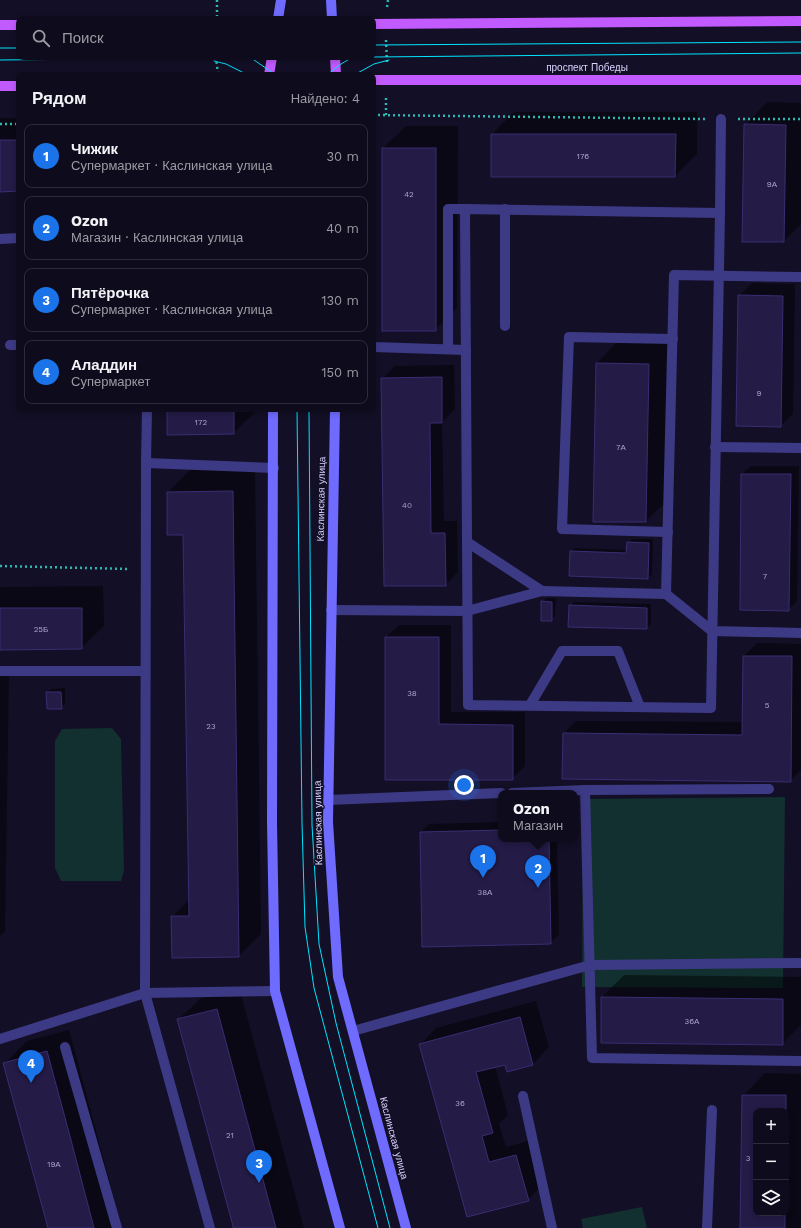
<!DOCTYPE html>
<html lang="ru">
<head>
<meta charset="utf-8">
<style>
  :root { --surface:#0e0b1c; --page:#1c1929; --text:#f1f3f6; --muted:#9b9ba3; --line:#2e2b3b; --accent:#1a73e8 }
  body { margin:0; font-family:"Work Sans",sans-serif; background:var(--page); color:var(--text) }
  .controls { position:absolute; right:12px; bottom:12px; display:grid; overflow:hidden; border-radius:8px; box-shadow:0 2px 6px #0003 }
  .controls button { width:36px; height:36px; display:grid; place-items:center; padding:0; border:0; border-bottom:1px solid var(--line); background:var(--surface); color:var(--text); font:20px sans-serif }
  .you { position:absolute; left:464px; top:785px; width:14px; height:14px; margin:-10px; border:3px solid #fff; border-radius:50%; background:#1a73e8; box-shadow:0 0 0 6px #1a73e833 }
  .badge { display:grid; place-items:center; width:26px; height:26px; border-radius:50%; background:var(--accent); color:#fff; font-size:13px; font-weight:700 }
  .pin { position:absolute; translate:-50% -33px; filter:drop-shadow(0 1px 2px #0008) }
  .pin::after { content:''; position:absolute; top:21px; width:14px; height:12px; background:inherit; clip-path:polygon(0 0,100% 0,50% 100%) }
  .popup { position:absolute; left:498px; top:790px; width:80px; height:52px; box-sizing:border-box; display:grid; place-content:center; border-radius:8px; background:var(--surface); filter:drop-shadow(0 1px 3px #0005); font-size:13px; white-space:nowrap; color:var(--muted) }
  .popup b { font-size:15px; color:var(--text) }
  .popup::after { content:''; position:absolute; left:50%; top:100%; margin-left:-8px; border:8px solid transparent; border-top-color:var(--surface) }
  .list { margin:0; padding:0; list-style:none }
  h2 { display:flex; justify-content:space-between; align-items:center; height:52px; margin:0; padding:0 16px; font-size:17px }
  h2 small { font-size:13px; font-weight:400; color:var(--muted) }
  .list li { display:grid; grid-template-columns:26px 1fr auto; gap:12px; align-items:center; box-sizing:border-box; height:64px; margin:0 8px 8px; padding:0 8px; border:1px solid var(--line); border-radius:8px }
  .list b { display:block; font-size:15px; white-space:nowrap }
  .list p { margin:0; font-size:13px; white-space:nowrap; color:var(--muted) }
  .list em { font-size:13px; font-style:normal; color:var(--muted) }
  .icon { flex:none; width:22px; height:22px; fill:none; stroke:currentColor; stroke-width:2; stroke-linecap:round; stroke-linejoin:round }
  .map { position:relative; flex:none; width:801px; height:1228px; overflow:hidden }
  .search { position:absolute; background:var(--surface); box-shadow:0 2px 6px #0003; left:16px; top:16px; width:360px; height:44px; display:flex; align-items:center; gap:10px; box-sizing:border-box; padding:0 14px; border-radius:8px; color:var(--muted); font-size:15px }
  .panel { position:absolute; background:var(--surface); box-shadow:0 2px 6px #0003; left:16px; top:72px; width:360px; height:340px; border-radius:8px }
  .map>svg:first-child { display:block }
</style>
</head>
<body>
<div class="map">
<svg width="801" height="1228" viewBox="0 0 801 1228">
  <rect width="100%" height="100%" fill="#130f26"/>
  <g fill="#12302f">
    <polygon points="112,728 121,739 124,871 121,881 61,881 55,868 55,741 62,729"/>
    <polygon points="785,797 783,988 582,987 583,799"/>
    <polygon points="642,1207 647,1228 583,1228 581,1219"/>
  </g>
  <g fill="#0007" fill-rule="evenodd">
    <polygon points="767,102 801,103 801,224 784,241 745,125"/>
    <polygon points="514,112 697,112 697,154 675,176 492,134"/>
    <polygon points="0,118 19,118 19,190 0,191"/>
    <polygon points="406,126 458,126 457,308 435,330 383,148"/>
    <polygon points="752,283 795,284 793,414 780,426 739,296"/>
    <polygon points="624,335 676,336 674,494 646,521 597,363"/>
    <polygon points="454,365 455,409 442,422 444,521 457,521 458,572 445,585 382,379 395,366"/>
    <polygon points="168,409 256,409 256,411 234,433"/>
    <polygon points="751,466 799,466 797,601 789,609 742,474"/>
    <polygon points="255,469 261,934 239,956 173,957 172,917 190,899 184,534 168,492 190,470"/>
    <polygon points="632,539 653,539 652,574 648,578 571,552 575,548 628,550 628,543"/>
    <polygon points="103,586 104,626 81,648 0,649 0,587"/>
    <polygon points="546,598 556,598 555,616 551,620 542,602"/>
    <polygon points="574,602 651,604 651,624 647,628 570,606"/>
    <polygon points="399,625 451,625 451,712 525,712 525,766 512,779 386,779 386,637"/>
    <polygon points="757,643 801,644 801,770 790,781 564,733 576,721 744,722 744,656"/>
    <polygon points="0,669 9,669 5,932 0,936"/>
    <polygon points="65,688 65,704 61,708 47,693 51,689"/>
    <polygon points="501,822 501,839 557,839 559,935 550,943 421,832 429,824"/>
    <polygon points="624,975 801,977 801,1025 782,1044 602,997"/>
    <polygon points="239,987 304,1228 234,1228 178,1020 201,998"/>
    <polygon points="536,1001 549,1047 533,1064 506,1063 495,1066 508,1115 499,1124 506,1147 532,1140 544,1183 528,1200 468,1216 420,1045 436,1028"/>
    <polygon points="69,1030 122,1228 49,1228 5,1063 27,1041"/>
    <path d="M765 1073 801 1074V1228H741L743 1096ZM756 1111H786V1213H756Z"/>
  </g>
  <g fill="#241b47" stroke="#3b2d73">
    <polygon points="744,124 786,125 784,242 742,242"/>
    <polygon points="491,134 676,134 675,177 491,177"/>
    <polygon points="0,140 19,140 19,191 0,192"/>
    <rect x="382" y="148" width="54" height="183"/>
    <polygon points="738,295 783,296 781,427 736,426"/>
    <polygon points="596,363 649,364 646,522 593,522"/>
    <polygon points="442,377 442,423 430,423 431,533 445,533 446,586 384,586 381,378"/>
    <polygon points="167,409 234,409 234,434 167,435"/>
    <polygon points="741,474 791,474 789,611 740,610"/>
    <polygon points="233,491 239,957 172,958 171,916 189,916 183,535 167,535 167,492"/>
    <polygon points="627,542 649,543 648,579 569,576 570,551 626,553"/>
    <polygon points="541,601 552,602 552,621 541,621"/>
    <polygon points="569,605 647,608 647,629 568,627"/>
    <polygon points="0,608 82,608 82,649 0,650"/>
    <polygon points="385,637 439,637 439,724 513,725 513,780 385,780"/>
    <polygon points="743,656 792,656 791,782 562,779 563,733 742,735"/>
    <polygon points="46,692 61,692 62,709 47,709"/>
    <polygon points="501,830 501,839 549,839 551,944 422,947 420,832"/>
    <polygon points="601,997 783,999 783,1045 601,1043"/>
    <polygon points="217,1009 276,1228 233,1228 233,1226 177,1019"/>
    <polygon points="520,1017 533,1065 507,1072 505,1065 476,1072 493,1133 482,1136 489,1162 516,1155 529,1201 467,1217 419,1044"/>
    <polygon points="47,1051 71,1140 94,1228 48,1228 3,1063"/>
    <polygon points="742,1095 786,1095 786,1111 756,1111 756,1213 785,1213 785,1228 740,1228"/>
  </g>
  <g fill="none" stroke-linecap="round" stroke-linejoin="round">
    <g stroke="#2fb8b0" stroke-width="2.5" stroke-dasharray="2 3" stroke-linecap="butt">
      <polyline points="217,0 217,19"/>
      <polyline points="387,7 388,0"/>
      <polyline points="386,40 387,63"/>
      <polyline points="216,57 218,75"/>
      <polyline points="373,115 705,119"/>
      <polyline points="386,115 386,96"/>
      <polyline points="738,119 801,119"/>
      <polyline points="0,124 19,124"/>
      <polyline points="0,566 129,569"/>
    </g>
    <g stroke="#3d3a85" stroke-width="10">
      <polygon points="465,209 720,213 711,708 468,705"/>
      <polyline points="720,213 721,119"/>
      <polyline points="0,239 19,238"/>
      <polyline points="505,326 505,209"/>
      <polyline points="10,345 19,345"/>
      <polyline points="373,347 466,350"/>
      <polyline points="448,349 448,209 465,209"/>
      <polyline points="715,447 801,448"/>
      <polyline points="146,463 147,409"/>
      <polyline points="668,532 562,529 569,337 673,339"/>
      <polyline points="467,542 542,591"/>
      <polyline points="666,594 674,275 801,277"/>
      <polyline points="331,610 467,611 542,591 666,594 712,631 801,633"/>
      <polyline points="0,671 145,671"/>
      <polyline points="530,705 562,651 618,651 640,707"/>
      <polyline points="585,790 592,1058 801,1061"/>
      <polyline points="512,793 585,790 769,789"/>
      <polyline points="328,800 501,793"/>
      <polyline points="353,1031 590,965 801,963"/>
      <polyline points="65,1047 117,1228"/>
      <polyline points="523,1096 552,1228"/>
      <polyline points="210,1228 145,993 146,463 274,468"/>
      <polyline points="707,1228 712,1110"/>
    </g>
    <polyline stroke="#3d3a85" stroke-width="10" points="0,1039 145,993 275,991"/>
    <g stroke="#6f6bff" stroke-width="10">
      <polyline points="331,0 332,19"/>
      <polyline points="278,19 281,0"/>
      <polyline points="273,409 272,823 275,991 340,1228"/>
      <polyline points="335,409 328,822 338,977 406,1228"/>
    </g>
    <g stroke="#c25bff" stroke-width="10">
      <polyline points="373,24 801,21"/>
      <polyline points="0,25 19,25"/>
      <polyline points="335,57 336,75"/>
      <polyline points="269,75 272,57"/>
      <polyline points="373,80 801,80"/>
      <polyline points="0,86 19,86"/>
    </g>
    <g stroke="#00e5ff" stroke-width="1">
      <polyline points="373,45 801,42"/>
      <polyline points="0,48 19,48"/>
      <polyline points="348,57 366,57"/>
      <polyline points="373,57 801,53"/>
      <polyline points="251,58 276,75"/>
      <polyline points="0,60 298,57"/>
      <polyline points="214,61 226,64 248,75"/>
      <polyline points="327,75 341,64 353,57"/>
      <polyline points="354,75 374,64 389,60"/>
      <polyline points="297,409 302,823 305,927 314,988 378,1228"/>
      <polyline points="309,409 312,825 319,944 336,1023 390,1228"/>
    </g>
  </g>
  <g text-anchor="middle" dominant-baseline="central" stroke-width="3" stroke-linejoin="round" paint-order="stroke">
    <g font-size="8" fill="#aca6d1">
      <text x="583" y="156">176</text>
      <text x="772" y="184">9А</text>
      <text x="409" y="194">42</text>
      <text x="759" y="393">9</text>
      <text x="201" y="422">172</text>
      <text x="621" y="447">7А</text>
      <text x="407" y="505">40</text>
      <text x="765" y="576">7</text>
      <text x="41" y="629">25Б</text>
      <text x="412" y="693">38</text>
      <text x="767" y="705">5</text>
      <text x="211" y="726">23</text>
      <text x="485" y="892">38А</text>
      <text x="692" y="1021">36А</text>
      <text x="460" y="1103">36</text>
      <text x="230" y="1135">21</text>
      <text x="748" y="1158">3</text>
      <text x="54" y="1164">19А</text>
    </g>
    <g font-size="10" fill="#d9d4ff" stroke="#130f26">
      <text x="587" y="67">проспект Победы</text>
      <text transform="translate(321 499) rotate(-89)">Каслинская улица</text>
      <text transform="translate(318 823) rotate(-91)">Каслинская улица</text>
      <text transform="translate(394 1138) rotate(75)">Каслинская улица</text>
    </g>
  </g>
</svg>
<div class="controls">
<button>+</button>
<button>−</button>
<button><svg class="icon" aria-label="layers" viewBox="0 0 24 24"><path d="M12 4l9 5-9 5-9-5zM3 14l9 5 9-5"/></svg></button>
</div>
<div class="you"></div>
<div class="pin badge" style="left:483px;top:878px">1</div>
<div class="pin badge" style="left:538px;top:888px">2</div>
<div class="popup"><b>Ozon</b>Магазин</div>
<div class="pin badge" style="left:259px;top:1183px">3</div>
<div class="pin badge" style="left:31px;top:1083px">4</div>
<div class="search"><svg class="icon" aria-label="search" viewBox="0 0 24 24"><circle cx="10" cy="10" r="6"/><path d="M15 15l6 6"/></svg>Поиск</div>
<section class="panel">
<h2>Рядом<small>Найдено: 4</small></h2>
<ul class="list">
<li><span class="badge">1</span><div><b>Чижик</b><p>Супермаркет · Каслинская улица</p></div><em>30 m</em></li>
<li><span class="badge">2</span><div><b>Ozon</b><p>Магазин · Каслинская улица</p></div><em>40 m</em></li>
<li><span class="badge">3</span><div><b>Пятёрочка</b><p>Супермаркет · Каслинская улица</p></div><em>130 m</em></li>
<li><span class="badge">4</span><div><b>Аладдин</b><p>Супермаркет</p></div><em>150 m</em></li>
</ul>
</section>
</div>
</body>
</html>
